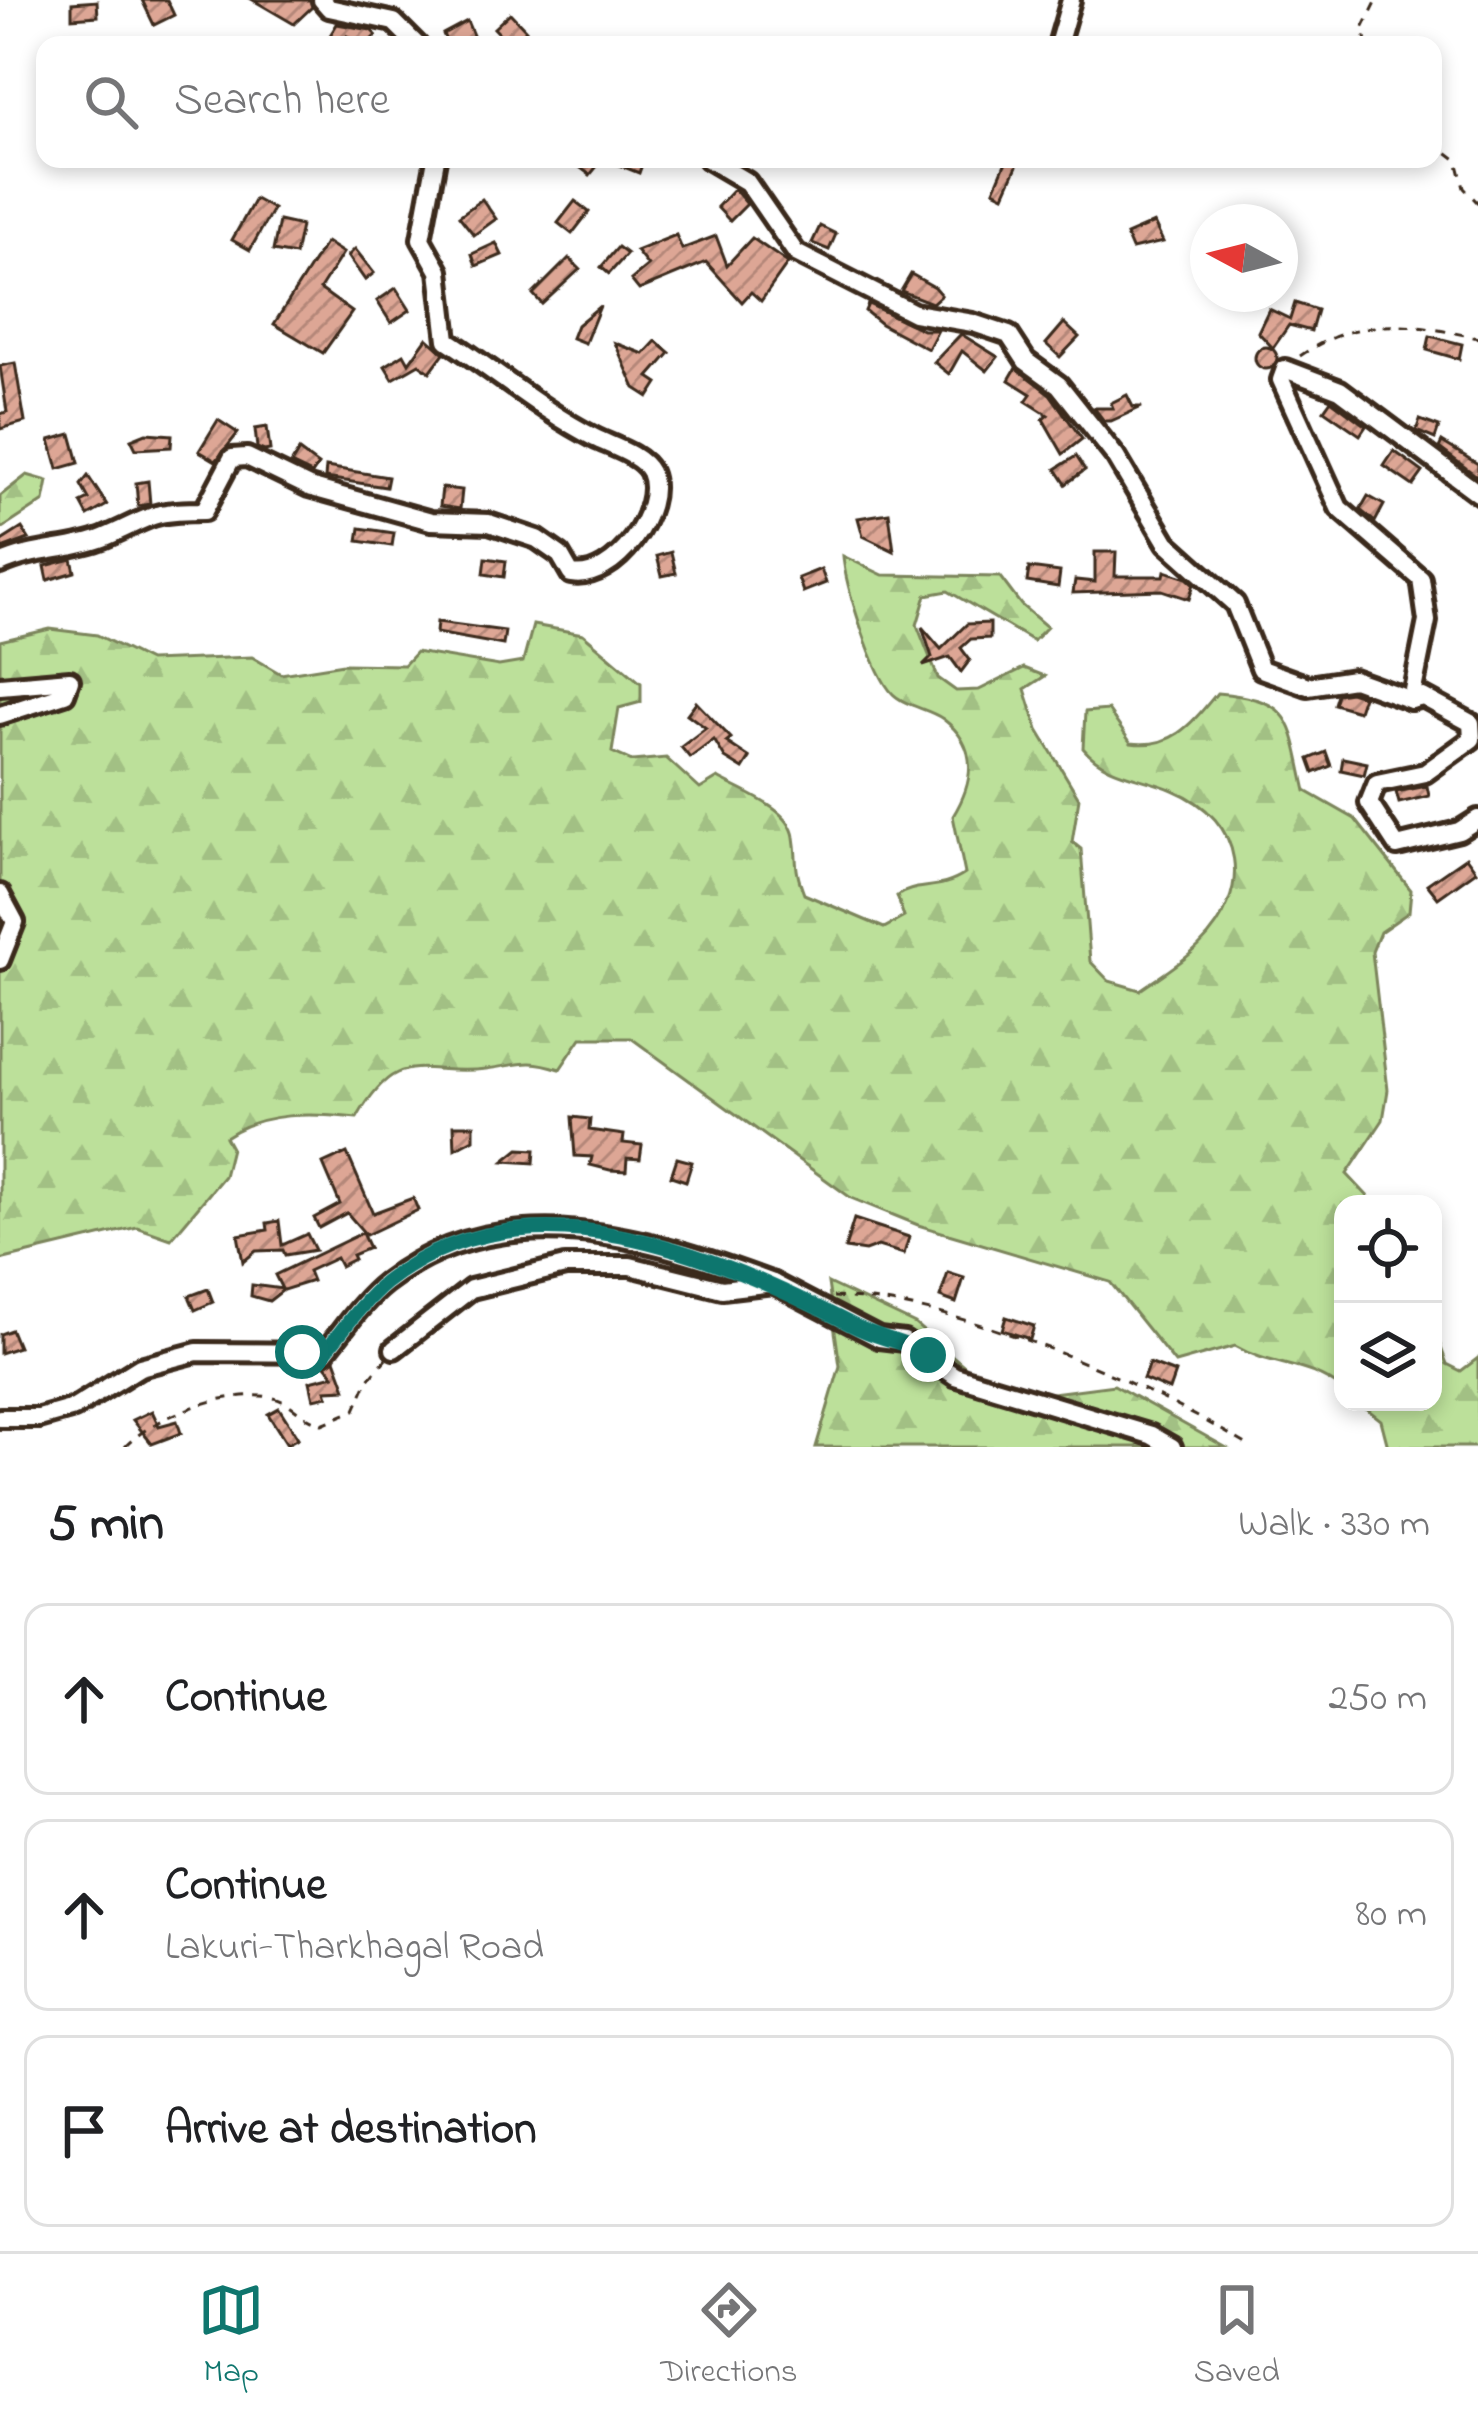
<!DOCTYPE html>
<html lang="en">
<head>
<meta charset="utf-8">
<style>
  :root { --surface:#fff; --page:#f6f6f6; --text:#202124; --muted:#757577; --line:#e0e0e0; --accent:#0f766e }
  body { margin:0; font-family:"Indie Flower",sans-serif; background:var(--page); color:var(--text) }
  .controls { position:absolute; right:36px; bottom:36px; display:grid; overflow:hidden; border-radius:24px; box-shadow:0 6px 18px #0003 }
  .controls button { width:108px; height:108px; display:grid; place-items:center; padding:0; border:0; border-bottom:3px solid var(--line); background:var(--surface); color:var(--text); font:60px sans-serif }
  .compass { position:absolute; left:1190px; top:204px; width:108px; height:108px; border-radius:50%; background:var(--surface); box-shadow:0 6px 18px #0003; rotate:277deg }
  .stop { position:absolute; width:36px; height:36px; margin:-27px; border:9px solid #0f766e; border-radius:50%; background:#fff }
  .stop.end { background:#0f766e; border-color:#fff; box-shadow:0 3px 12px #0008 }
  .list { margin:0; padding:0; list-style:none }
  h2 { display:flex; justify-content:space-between; align-items:center; height:156px; margin:0; padding:0 48px; font-size:51px }
  h2 small { font-size:39px; font-weight:400; color:var(--muted) }
  .list li { display:grid; grid-template-columns:78px 1fr auto; gap:36px; align-items:center; box-sizing:border-box; height:192px; margin:0 24px 24px; padding:0 24px; border:3px solid var(--line); border-radius:24px }
  .list b { display:block; font-size:45px; white-space:nowrap }
  .list p { margin:0; font-size:39px; white-space:nowrap; color:var(--muted) }
  .list em { font-size:39px; font-style:normal; color:var(--muted) }
  .icon { flex:none; width:66px; height:66px; fill:none; stroke:currentColor; stroke-width:2; stroke-linecap:round; stroke-linejoin:round }
  .map { position:relative; flex:none; width:1478px; height:1447px; overflow:hidden }
  .search { position:absolute; background:var(--surface); box-shadow:0 6px 18px #0003; left:36px; right:36px; top:36px; height:132px; display:flex; align-items:center; gap:30px; box-sizing:border-box; padding:0 42px; border-radius:24px; color:var(--muted); font-size:45px }
  .sheet { height:804px; background:var(--surface) }
  nav { display:flex; justify-content:space-around; align-items:center; box-sizing:border-box; height:168px; border-top:3px solid var(--line); background:var(--surface); font-size:33px; color:var(--muted) }
  nav a { display:grid; justify-items:center; gap:6px }
  nav .on { color:var(--accent) }
  .map>svg:first-child { display:block }
</style>
</head>
<body>
<div class="map">
<svg width="1478" height="1447" viewBox="0 0 1478 1447">
  <defs>
    <pattern id="forest-firs" width="22" height="20" patternUnits="userSpaceOnUse" patternTransform="scale(3)"><rect width="22" height="20" fill="#bce09a"/><path d="M5 1l3.5 6h-7zM16 11l3.5 6h-7z" fill="#a2c084"/></pattern>
    <pattern id="building-hatch" width="6" height="6" patternUnits="userSpaceOnUse" patternTransform="scale(3)"><rect width="6" height="6" fill="#dda695"/><path d="M-1 1l2-2M0 6l6-6M5 7l2-2" fill="none" stroke="#b48779"/></pattern>
  </defs>
  <rect width="100%" height="100%" fill="#fff"/>
  <filter id="ink" filterUnits="userSpaceOnUse"><feTurbulence type="fractalNoise" baseFrequency=".00833" numOctaves="2"/><feDisplacementMap in="SourceGraphic" scale="24" xChannelSelector="R" yChannelSelector="G"/><feConvolveMatrix kernelMatrix="1 2 1 2 8 2 1 2 1" color-interpolation-filters="sRGB"/></filter>
  <g filter="url(#ink)">
    <g fill="url(#forest-firs)" stroke="#7c855c" stroke-width="3">
      <polygon points="27,475 48,481 44,501 0,530 0,496"/>
      <path d="M843 556 883 575 1000 577 1021 605 1047 627 1033 641 948 591 926 595 917 625 938 678 956 691 979 690 1024 668 1045 676 1025 689 1038 730 1079 798 1072 842 1081 849 1090 961 1109 981 1140 990C1160 976 1182 963 1199 946 1254 892 1245 820 1173 790 1140 776 1106 776 1083 748L1085 712 1108 710 1131 743C1173 749 1192 723 1217 693 1296 700 1290 721 1306 791L1355 819 1411 890 1409 912 1380 932 1372 952 1388 1090 1383 1120 1347 1174 1375 1204H1343V1390C1306 1361 1273 1368 1235 1346L1175 1363 1110 1282 918 1225 851 1198 631 1038H581L560 1069C525 1058 520 1065 486 1069 421 1077 399 1044 357 1118 312 1113 263 1111 225 1137L231 1148 224 1176 171 1239 137 1227 0 1260V641L50 629 97 635 149 661 252 657 281 674 343 664 404 665 416 652 499 666 523 662 533 625 583 634 641 683V702L619 708 612 752 632 761 666 758 700 789 718 778C740 791 790 808 794 837 798 861 793 866 804 894L884 928 904 917 897 896C916 882 939 892 965 874L953 816C974 782 979 746 943 719 929 709 905 706 893 694 873 674 845 585 843 556Z"/>
      <polygon points="828,1283 915,1324 969,1370 1045,1394 1114,1385 1225,1447 816,1447 840,1366"/>
      <polygon points="1433,1326 1447,1364 1461,1371 1478,1358 1478,1447 1388,1447 1381,1420 1358,1402 1433,1402"/>
    </g>
    <g fill="url(#building-hatch)" stroke="#3b2a1e" stroke-width="3">
      <polygon points="142,0 167,0 174,15 154,25"/>
      <polygon points="253,0 310,0 312,7 294,24"/>
      <polygon points="97,1 98,16 72,18 72,3"/>
      <polygon points="510,13 526,30 510,45 494,28"/>
      <polygon points="467,21 477,45 448,45 443,34"/>
      <polygon points="337,24 371,30 376,35 366,45 347,36 342,45 329,37"/>
      <polygon points="569,159 603,159 590,175"/>
      <polygon points="604,159 644,159 639,173"/>
      <polygon points="1007,159 1020,159 1004,195 994,190"/>
      <polygon points="734,189 747,204 730,221 717,207"/>
      <polygon points="255,199 273,209 250,250 232,240"/>
      <polygon points="482,199 496,219 474,235 459,216"/>
      <polygon points="575,201 589,212 572,234 558,223"/>
      <polygon points="279,221 301,226 295,255 273,251"/>
      <polygon points="1154,223 1163,242 1132,249 1126,235"/>
      <polygon points="820,226 836,234 829,250 812,243"/>
      <polygon points="676,235 682,249 716,236 727,265 752,238 788,263 761,301 751,292 742,302 706,262 639,290 631,280 648,266 636,251"/>
      <polygon points="326,242 343,253 320,289 352,312 323,353 274,324"/>
      <polygon points="496,243 502,255 476,266 472,254"/>
      <polygon points="618,247 627,254 609,274 601,267"/>
      <polygon points="355,249 374,273 365,280 348,256"/>
      <polygon points="569,258 580,269 542,304 533,294"/>
      <polygon points="911,274 934,287 941,295 932,303 901,291"/>
      <polygon points="396,288 410,310 391,323 377,301"/>
      <polygon points="1295,303 1317,310 1311,331 1289,325 1273,348 1258,332 1269,309 1290,319"/>
      <polygon points="868,304 923,330 938,330 928,349 881,324 865,311"/>
      <polygon points="600,306 585,343 572,338 577,325"/>
      <polygon points="1064,323 1079,337 1060,357 1046,344"/>
      <polygon points="961,334 998,357 987,371 962,351 949,374 934,362"/>
      <polygon points="1430,336 1462,344 1459,359 1427,350"/>
      <polygon points="427,338 444,353 430,372 419,364 393,379 385,366 404,354 409,363"/>
      <polygon points="656,341 670,353 649,377 658,383 649,397 635,388 615,343 644,354"/>
      <circle cx="1266" cy="358" r="11"/>
      <polygon points="15,363 25,422 0,429 0,414 7,412 0,366"/>
      <polygon points="1016,368 1050,394 1082,439 1063,454 1043,419 1048,415 1026,401 1031,394 1009,380"/>
      <polygon points="1127,395 1133,407 1142,407 1111,421 1104,421 1094,408 1113,408 1111,403"/>
      <polygon points="1331,400 1366,426 1360,435 1324,410"/>
      <polygon points="218,420 238,433 216,461 199,451"/>
      <polygon points="1420,420 1439,427 1435,439 1416,431"/>
      <polygon points="267,427 270,450 264,451 257,448 255,429"/>
      <polygon points="146,433 172,435 171,447 136,449 131,439"/>
      <polygon points="71,434 79,463 58,469 50,440"/>
      <polygon points="1442,442 1478,464 1478,477 1439,448"/>
      <polygon points="299,451 318,465 312,474 291,464"/>
      <polygon points="1394,451 1423,472 1413,486 1384,466"/>
      <polygon points="1076,456 1085,470 1066,484 1056,469"/>
      <polygon points="326,467 388,477 386,487 325,478"/>
      <polygon points="88,476 107,505 88,516 81,503 89,499 81,485"/>
      <polygon points="148,481 150,504 138,506 136,483"/>
      <polygon points="442,488 462,490 460,509 440,506"/>
      <polygon points="1368,496 1384,505 1375,522 1360,510"/>
      <polygon points="889,513 894,551 863,536 858,518"/>
      <polygon points="22,528 29,539 2,549 0,542"/>
      <polygon points="360,528 394,533 392,546 358,541"/>
      <polygon points="671,552 676,573 662,576 657,556"/>
      <polygon points="1095,552 1116,552 1115,576 1164,576 1165,571 1187,578 1194,584 1189,599 1162,590 1073,593 1075,580 1095,582"/>
      <polygon points="486,558 506,561 504,577 484,574"/>
      <polygon points="72,559 75,572 48,580 45,566"/>
      <polygon points="1029,568 1060,572 1058,587 1027,582"/>
      <polygon points="821,569 826,583 803,592 798,578"/>
      <polygon points="437,622 505,631 503,645 436,633"/>
      <polygon points="990,623 990,638 971,639 961,648 970,660 961,672 950,657 923,666 932,657 922,627 941,649 967,624"/>
      <polygon points="1350,692 1363,696 1358,711 1334,704 1337,694"/>
      <polygon points="696,702 731,738 726,742 750,758 743,769 725,758 714,740 690,758 681,747 706,728 687,714"/>
      <polygon points="1326,752 1331,766 1314,773 1309,759"/>
      <polygon points="1343,758 1367,763 1364,775 1341,770"/>
      <polygon points="1427,786 1429,796 1399,803 1396,792"/>
      <polygon points="1466,857 1476,871 1438,898 1427,884"/>
      <polygon points="572,1117 590,1119 589,1130 624,1135 623,1143 642,1145 640,1159 627,1158 626,1171 610,1170 590,1165 592,1157 575,1156"/>
      <polygon points="454,1125 474,1125 474,1139 455,1149"/>
      <polygon points="519,1149 535,1150 534,1163 504,1161"/>
      <polygon points="347,1153 373,1213 413,1198 418,1210 366,1235 347,1213 319,1228 314,1218 340,1204 323,1164"/>
      <polygon points="677,1158 692,1162 686,1181 671,1176"/>
      <polygon points="854,1219 909,1237 904,1254 878,1246 865,1251 845,1248"/>
      <polygon points="279,1221 282,1245 307,1234 315,1250 285,1255 283,1250 256,1251 243,1262 238,1235 268,1230 267,1223"/>
      <polygon points="362,1233 369,1248 352,1255 354,1259 340,1266 336,1258 308,1271 312,1281 283,1290 269,1301 251,1296 252,1285 282,1289 275,1275"/>
      <polygon points="948,1273 964,1278 956,1303 940,1297"/>
      <polygon points="208,1289 213,1302 195,1310 189,1296"/>
      <polygon points="1006,1317 1034,1326 1030,1339 1002,1330"/>
      <polygon points="11,1330 18,1347 0,1353 0,1334"/>
      <polygon points="335,1359 346,1389 326,1390 328,1396 314,1399 310,1381 334,1375 326,1365"/>
      <polygon points="1149,1363 1175,1373 1169,1390 1143,1379"/>
      <polygon points="279,1408 298,1438 287,1444 268,1414"/>
      <polygon points="152,1411 159,1426 177,1421 181,1433 152,1444 133,1420"/>
    </g>
    <g fill="none" stroke-linecap="round" stroke-linejoin="round">
      <defs>
        <g id="minor">
          <polyline points="322,0 329,8 394,22 417,45"/>
          <polyline points="1058,45 1071,0"/>
          <polyline points="708,159 747,182 796,253 914,313 973,323 1009,335 1026,361 1059,385 1116,457 1167,543 1235,604 1261,669 1308,686 1353,679 1411,700 1427,621 1421,579 1339,508 1281,380 1285,369 1340,390 1478,493"/>
          <path d="M0 564C34 548 70 551 103 538 151 518 146 511 204 511L232 458 247 457 309 487 431 521 489 523 537 539 560 555 571 574C615 582 666 509 650 472 642 455 611 446 595 438 542 411 497 372 447 340L439 271 421 239 436 159"/>
          <polyline points="0,686 70,680 65,694 0,715"/>
          <polyline points="1411,700 1423,697 1471,723 1472,739 1425,773 1377,783 1369,803 1397,846 1459,831 1478,819"/>
          <polyline points="0,894 15,922 0,960"/>
          <polyline points="773,1283 879,1338 904,1341 955,1376 1151,1435 1172,1447"/>
          <path d="M0 1418H39L74 1408 140 1367 197 1352 324 1353C343 1330 362 1301 385 1283 502 1192 649 1237 773 1283L722 1289 630 1266H565L471 1289 394 1349"/>
        </g>
      </defs>
      <use href="#minor" stroke="#3b2a1e" stroke-width="26"/>
      <g stroke="#3b2a1e" stroke-width="3" stroke-dasharray="9 9" stroke-linecap="butt">
        <polyline points="1367,45 1363,29 1377,0"/>
        <polyline points="1433,142 1457,160 1464,188 1478,203"/>
        <path d="M1300 356C1359 315 1411 323 1478 338"/>
        <path d="M833 1297C963 1301 1141 1381 1251 1447"/>
        <path d="M125 1447C153 1416 231 1387 274 1398 293 1403 301 1418 322 1424L355 1410 368 1380 386 1359"/>
      </g>
      <use href="#minor" stroke="#fff" stroke-width="16"/>
    </g>
  </g>
  <g fill="none" stroke-linecap="round" stroke-linejoin="round" filter="url(#ink)">
    <path stroke="#0f766e" stroke-width="15" d="M302 1352 324 1353C343 1330 362 1302 385 1283 526 1171 715 1255 852 1325 877 1338 903 1341 928 1355"/>
  </g>
</svg>
<div class="controls">
<button><svg class="icon" aria-label="locate" viewBox="0 0 24 24"><circle cx="12" cy="12" r="6"/><path d="M12 2v4M12 18v4M2 12h4M18 12h4"/></svg></button>
<button><svg class="icon" aria-label="layers" viewBox="0 0 24 24"><path d="M12 4l9 5-9 5-9-5zM3 14l9 5 9-5"/></svg></button>
</div>
<svg class="compass" viewBox="-18 -18 36 36"><path d="M0-13l5 13h-10z" fill="#e53935"/><path d="M0 13l5-13h-10z" fill="#757577"/></svg>
<div class="stop" style="left:302px;top:1352px"></div>
<div class="stop end" style="left:928px;top:1355px"></div>
<div class="search"><svg class="icon" aria-label="search" viewBox="0 0 24 24"><circle cx="10" cy="10" r="6"/><path d="M15 15l6 6"/></svg>Search here</div>
</div>
<section class="sheet">
<h2>5 min<small>Walk · 330 m</small></h2>
<ul class="list">
<li><svg class="icon" aria-label="ahead" viewBox="0 0 24 24"><path d="M12 20V5M6 11l6-6 6 6"/></svg><div><b>Continue</b></div><em>250 m</em></li>
<li><svg class="icon" aria-label="ahead" viewBox="0 0 24 24"><path d="M12 20V5M6 11l6-6 6 6"/></svg><div><b>Continue</b><p>Lakuri-Tharkhagal Road</p></div><em>80 m</em></li>
<li><svg class="icon" aria-label="arrive" viewBox="0 0 24 24"><path d="M6 21V4h12l-3 4 3 4H6"/></svg><div><b>Arrive at destination</b></div></li>
</ul>
</section>
<nav>
<a class="on"><svg class="icon" aria-label="map" viewBox="0 0 24 24"><path d="M3 6l6-2 6 2 6-2v14l-6 2-6-2-6 2zM9 4v14M15 6v14"/></svg>Map</a>
<a><svg class="icon" aria-label="directions" viewBox="0 0 24 24"><path d="M12 3l9 9-9 9-9-9zM9 14v-3h6M13 9l2 2-2 2"/></svg>Directions</a>
<a><svg class="icon" aria-label="saved" viewBox="0 0 24 24"><path d="M7 4h10v16l-5-4-5 4z"/></svg>Saved</a>
</nav>
</body>
</html>
